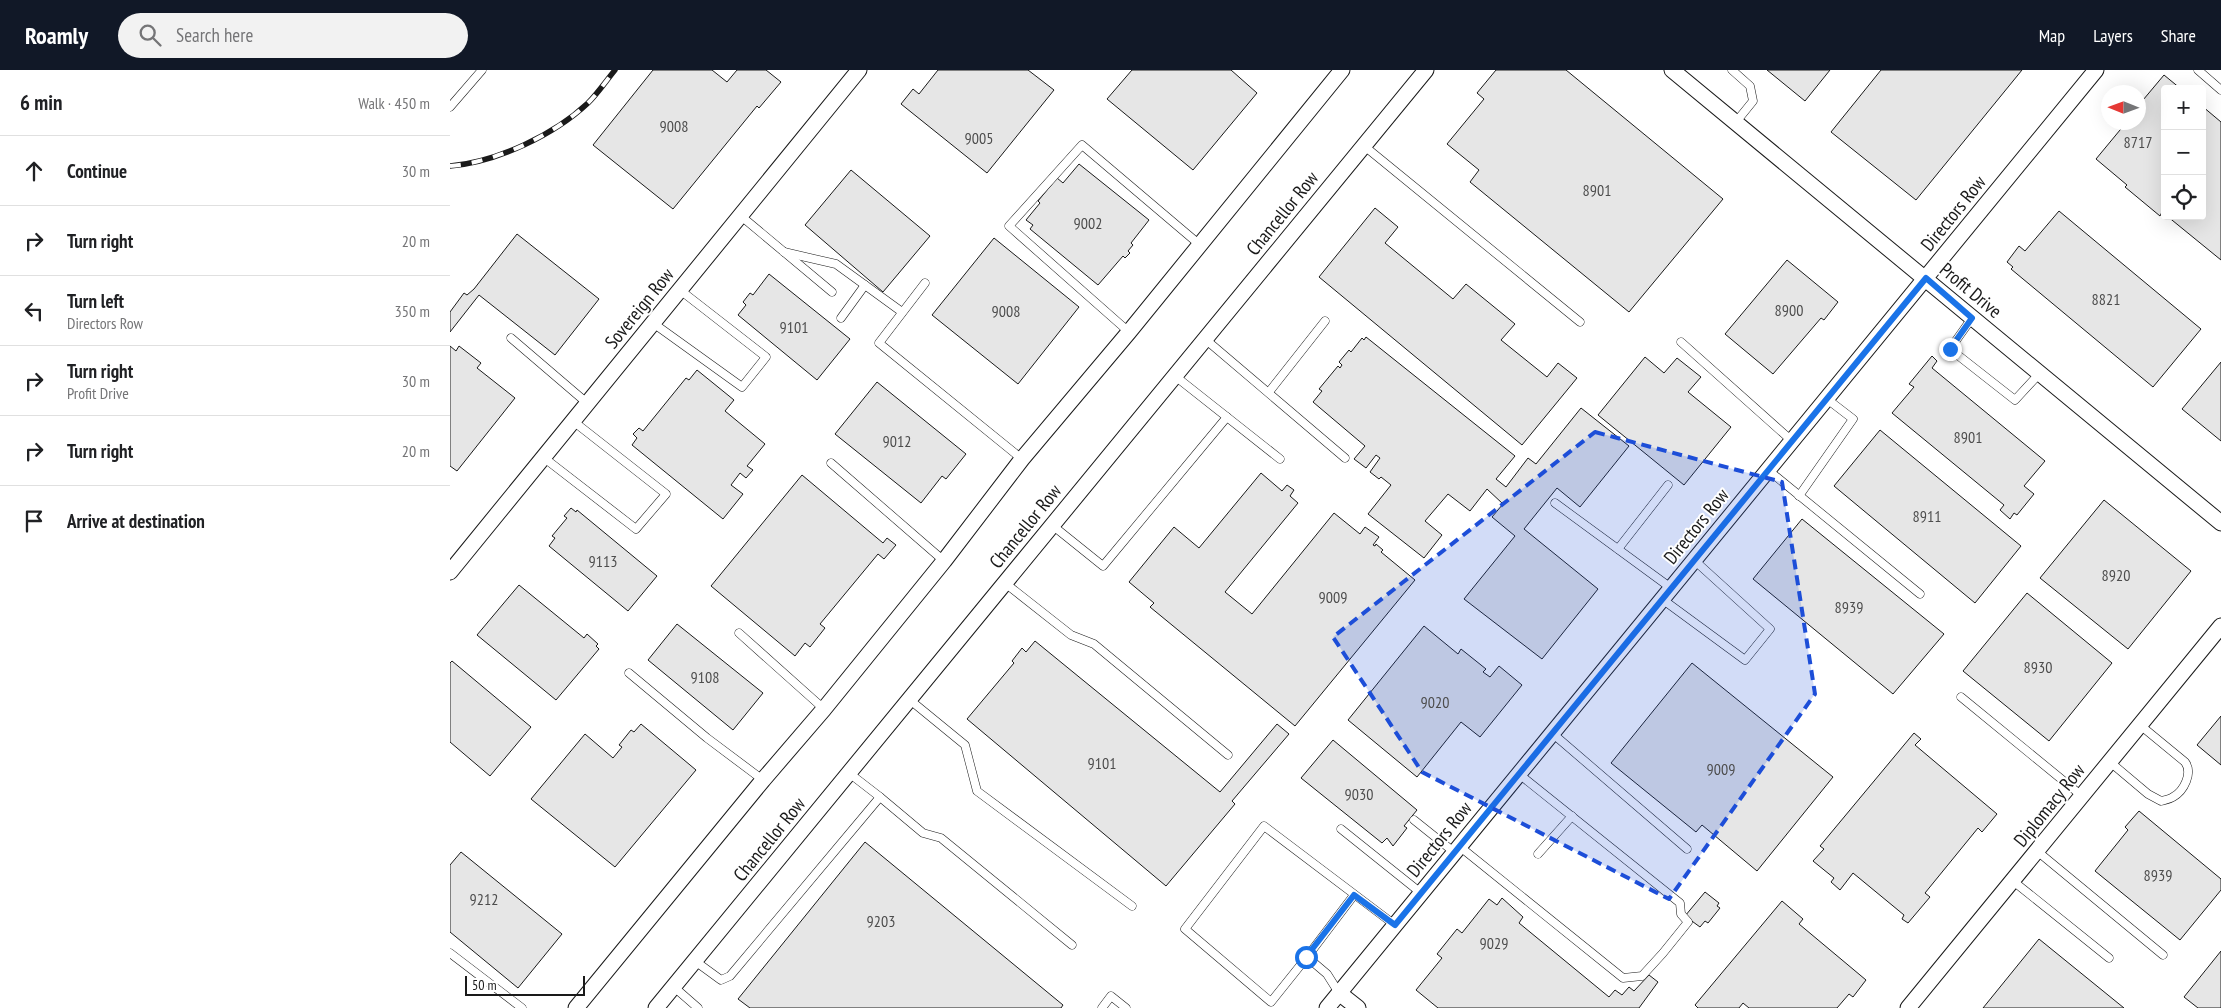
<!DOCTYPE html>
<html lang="en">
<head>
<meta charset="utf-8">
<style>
  :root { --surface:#fff; --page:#f2f2f2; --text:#202124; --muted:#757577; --line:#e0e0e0; --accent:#111827 }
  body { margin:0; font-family:"PT Sans Narrow",sans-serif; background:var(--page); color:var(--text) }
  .controls { position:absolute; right:15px; top:15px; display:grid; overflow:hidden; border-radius:5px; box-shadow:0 5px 20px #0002 }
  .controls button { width:45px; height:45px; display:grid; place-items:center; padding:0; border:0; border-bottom:1px solid var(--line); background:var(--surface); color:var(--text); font:25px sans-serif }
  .compass { position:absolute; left:1651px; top:15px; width:45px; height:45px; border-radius:50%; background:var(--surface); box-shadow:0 5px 20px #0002; rotate:271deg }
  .scale { position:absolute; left:15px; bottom:12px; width:120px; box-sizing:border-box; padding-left:5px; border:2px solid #1a1a1a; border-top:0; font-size:14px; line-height:18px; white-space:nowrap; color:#1a1a1a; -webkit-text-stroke:4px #fff; paint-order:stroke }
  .stop { position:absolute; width:15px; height:15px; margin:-11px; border:4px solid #1a73e8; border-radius:50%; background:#fff }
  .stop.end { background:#1a73e8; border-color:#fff; box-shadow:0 1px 5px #0008 }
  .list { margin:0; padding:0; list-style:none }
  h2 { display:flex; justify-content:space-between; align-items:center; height:65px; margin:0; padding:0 20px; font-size:21px }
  h2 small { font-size:16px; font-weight:400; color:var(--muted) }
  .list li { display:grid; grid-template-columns:32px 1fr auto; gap:15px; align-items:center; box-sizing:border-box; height:70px; padding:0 20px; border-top:1px solid var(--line) }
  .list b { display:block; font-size:19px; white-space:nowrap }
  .list p { margin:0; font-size:16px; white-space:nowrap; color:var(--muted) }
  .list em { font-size:16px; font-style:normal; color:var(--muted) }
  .icon { flex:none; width:28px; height:28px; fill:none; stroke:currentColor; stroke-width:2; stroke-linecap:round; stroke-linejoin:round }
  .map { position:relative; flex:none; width:1771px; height:938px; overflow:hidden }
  header { display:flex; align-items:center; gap:30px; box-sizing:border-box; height:70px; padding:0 25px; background:var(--accent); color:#fff }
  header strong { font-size:24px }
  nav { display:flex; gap:28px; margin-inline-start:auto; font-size:18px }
  .search { width:350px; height:45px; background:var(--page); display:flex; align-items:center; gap:12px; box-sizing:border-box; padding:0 18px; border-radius:28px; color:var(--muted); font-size:19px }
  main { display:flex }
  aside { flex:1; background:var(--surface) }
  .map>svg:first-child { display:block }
</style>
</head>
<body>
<header>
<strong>Roamly</strong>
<div class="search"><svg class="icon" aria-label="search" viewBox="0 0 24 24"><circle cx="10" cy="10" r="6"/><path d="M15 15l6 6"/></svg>Search here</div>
<nav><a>Map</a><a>Layers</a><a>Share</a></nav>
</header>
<main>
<aside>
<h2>6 min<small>Walk · 450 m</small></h2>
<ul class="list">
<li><svg class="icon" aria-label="ahead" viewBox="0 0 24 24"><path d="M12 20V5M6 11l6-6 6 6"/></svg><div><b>Continue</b></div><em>30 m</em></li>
<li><svg class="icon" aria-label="right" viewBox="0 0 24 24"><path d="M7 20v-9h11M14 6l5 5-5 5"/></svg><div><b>Turn right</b></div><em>20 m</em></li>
<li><svg class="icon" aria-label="left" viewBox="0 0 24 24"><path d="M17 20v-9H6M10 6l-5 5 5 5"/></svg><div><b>Turn left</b><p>Directors Row</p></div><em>350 m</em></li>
<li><svg class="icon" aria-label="right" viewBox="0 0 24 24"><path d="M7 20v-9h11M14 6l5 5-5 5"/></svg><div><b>Turn right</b><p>Profit Drive</p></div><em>30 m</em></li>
<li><svg class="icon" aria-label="right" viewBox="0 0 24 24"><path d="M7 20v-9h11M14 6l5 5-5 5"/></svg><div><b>Turn right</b></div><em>20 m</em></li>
<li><svg class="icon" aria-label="arrive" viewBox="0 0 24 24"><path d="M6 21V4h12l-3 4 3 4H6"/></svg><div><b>Arrive at destination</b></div></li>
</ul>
</aside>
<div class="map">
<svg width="1771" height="938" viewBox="0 0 1771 938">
  <rect width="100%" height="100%" fill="#fff"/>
  <g fill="#e6e6e6" stroke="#1a1a1a">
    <polygon points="203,0 262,0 277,12 287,0 316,0 331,12 309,38 307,36 223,139 143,75"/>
    <polygon points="488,0 578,0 604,20 537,103 451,34 463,19 469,24"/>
    <polygon points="682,0 781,0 807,23 743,100 657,29"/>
    <polygon points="1046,0 1116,0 1273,129 1179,242 1020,112 1029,100 997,74 1034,29 1027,23"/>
    <polygon points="1317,0 1380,0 1355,31"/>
    <polygon points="1431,0 1572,0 1466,130 1381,62"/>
    <polygon points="1714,5 1731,19 1715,19 1715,144 1712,142 1710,146 1675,117 1677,115 1646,89 1675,54 1672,52 1688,52 1688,36"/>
    <polygon points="1752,36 1771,52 1771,190 1717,146 1752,146"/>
    <polygon points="629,94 699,150 681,173 683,175 678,181 680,183 675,188 673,186 648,215 580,159 583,155 576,150 590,133 588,131 607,108 613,113"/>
    <polygon points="401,100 480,166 433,222 355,155"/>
    <polygon points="925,138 948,157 935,173 1003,229 1016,214 1065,254 1051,270 1097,307 1108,293 1127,308 1072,375 869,207"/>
    <polygon points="1609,141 1751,259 1703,317 1561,199 1563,197 1557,192 1569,176 1575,181"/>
    <polygon points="67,164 149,229 105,285 29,225 0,262 0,242 14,223 17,225 24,219"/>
    <polygon points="544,168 629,237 568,314 482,245"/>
    <polygon points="1337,190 1388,232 1374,250 1371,248 1323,304 1275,264"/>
    <polygon points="319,204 400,269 367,310 288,245 296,235 293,232 300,223 303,225"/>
    <polygon points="916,267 1065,386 1046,409 1056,417 1078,388 1086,394 1131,338 1179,376 1130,437 1107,418 1074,459 1148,519 1092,589 1014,529 1065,466 1042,447 1053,434 1037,419 1020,441 998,424 975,451 992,465 974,488 918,444 941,415 931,407 929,409 920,402 930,388 926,385 916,398 904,389 915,376 863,332 872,321 869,319 888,296 890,298 892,295 889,292 899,280 901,282 912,268 914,270"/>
    <polygon points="0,276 6,281 9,276 31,293 27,298 65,328 7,401 0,396"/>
    <polygon points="1482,286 1487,291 1482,298 1595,391 1574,416 1584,424 1567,445 1564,443 1560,449 1550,440 1554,435 1442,343 1464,317 1459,314"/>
    <polygon points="1195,287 1214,303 1227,288 1251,307 1238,322 1281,357 1234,415 1148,345"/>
    <polygon points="1771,292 1771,371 1732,339"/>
    <polygon points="247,300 284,330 275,341 315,374 297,396 303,400 296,408 290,403 281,415 293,424 273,449 182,375 187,368 183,364 189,358 193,361 236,308 239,310"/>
    <polygon points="427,312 516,384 496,409 492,406 471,433 385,364"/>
    <polygon points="1430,360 1571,476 1525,533 1384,416"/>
    <polygon points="811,403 832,421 837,415 844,420 840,426 848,433 775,522 802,544 884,443 910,464 915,457 929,467 923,475 925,476 926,474 933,480 931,482 965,510 845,656 700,537 704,533 679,512 724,457 749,478"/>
    <polygon points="352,405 433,473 437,468 446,475 434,489 428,484 370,554 375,558 360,577 355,573 345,586 261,516"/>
    <polygon points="1654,430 1741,501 1678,579 1590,508"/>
    <polygon points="121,438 126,442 127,440 207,506 178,541 99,476 105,468 102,466 117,448 114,446"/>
    <polygon points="1352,449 1494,564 1443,624 1303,509"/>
    <polygon points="69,515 134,568 137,564 148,574 146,576 149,579 106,630 27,565"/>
    <polygon points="1577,523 1662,593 1599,671 1513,601"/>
    <polygon points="227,554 313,623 283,660 198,590"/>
    <polygon points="974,556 1008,584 1011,579 1036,599 1033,602 1040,607 1049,596 1072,615 1030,667 1011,652 967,707 898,650"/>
    <polygon points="585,571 770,722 827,654 839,664 782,731 785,734 716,816 517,649 564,593 562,591 572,578 576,582"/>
    <polygon points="2,591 81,657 40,706 0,672 0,593"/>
    <polygon points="1242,593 1383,707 1307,801 1252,755 1246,762 1161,693"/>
    <polygon points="1771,646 1771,695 1747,675"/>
    <polygon points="191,654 246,700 165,797 81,729 135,664 163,688 172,677 169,675 181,660 184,662"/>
    <polygon points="1464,663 1471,669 1465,675 1547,744 1532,762 1528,758 1475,823 1480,827 1458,853 1452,849 1454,845 1403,803 1390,820 1381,812 1384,808 1363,791 1374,779 1370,776"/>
    <polygon points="883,670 967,740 954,756 957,758 943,776 937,768 932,773 851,708"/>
    <polygon points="1689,741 1771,809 1771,820 1730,870 1645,801 1678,760 1675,757"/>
    <polygon points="415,772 613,935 611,938 300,938 288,929"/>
    <polygon points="11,782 112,864 68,918 0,862 0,795"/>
    <polygon points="1255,822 1269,833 1267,836 1270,838 1258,853 1255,851 1250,857 1235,846"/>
    <polygon points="1052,828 1073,847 1069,853 1159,927 1165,920 1172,925 1179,917 1184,921 1199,905 1208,912 1189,938 988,938 966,920 992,888 987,884 1007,859 1012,863 1039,829 1047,835"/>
    <polygon points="1332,831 1353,849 1349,854 1416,910 1403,927 1399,924 1387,938 1299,938 1293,933 1289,938 1248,938 1245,935"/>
    <polygon points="1589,869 1674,938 1533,938"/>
    <polygon points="1771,881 1771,938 1748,938 1734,927"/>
  </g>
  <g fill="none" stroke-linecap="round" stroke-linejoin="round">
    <defs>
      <g id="service">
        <polyline points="1282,0 1300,16 1303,31 1286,52"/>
        <polyline points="1748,0 1771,20"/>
        <polyline points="0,37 32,0"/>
        <polyline points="913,75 1130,252"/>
        <polyline points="291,146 382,222"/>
        <polyline points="334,182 386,194 452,242"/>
        <polyline points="475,213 429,273 572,389"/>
        <polyline points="391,248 415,215"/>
        <polyline points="1522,248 1500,279 1565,330 1590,303"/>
        <polyline points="203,253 292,317 316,287 230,220"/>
        <polyline points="679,262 559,156 632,75 750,175"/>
        <polyline points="61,268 137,333"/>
        <polyline points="755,269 895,388"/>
        <polyline points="1231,272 1342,371"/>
        <polyline points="725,306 830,389"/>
        <polyline points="819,322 875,251"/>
        <polyline points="93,387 186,459 216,424 123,351"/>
        <polyline points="381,393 494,491"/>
        <polyline points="1318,400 1470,524"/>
        <polyline points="1349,426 1403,349 1377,329"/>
        <polyline points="1105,433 1221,518"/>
        <polyline points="602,455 653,496 777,347"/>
        <polyline points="1168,479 1218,415"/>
        <polyline points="555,513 621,565 644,574 778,685"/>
        <polyline points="1212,529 1295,590 1320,559 1244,490"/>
        <polyline points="289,563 374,639"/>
        <polyline points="179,603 257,668 313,710"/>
        <polyline points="1511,627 1632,726"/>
        <polyline points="460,630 515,675 527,721 682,836"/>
        <polyline points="1102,663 1237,779"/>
        <path d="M1660 692 1698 724 1711 731C1715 730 1720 729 1723 727 1734 721 1743 703 1735 692L1690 655"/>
        <polyline points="430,727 473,763 491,768 622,875"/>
        <polyline points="964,750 1004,782"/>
        <polyline points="891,759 971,823"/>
        <polyline points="1009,776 1173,908 1192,906 1213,883 1238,852 1231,844 1230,833 1069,704"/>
        <polyline points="1587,781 1713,885"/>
        <polyline points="1088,784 1122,746"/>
        <polyline points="1563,811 1659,888"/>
        <polyline points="0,883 72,938"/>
        <polyline points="857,887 904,825"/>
        <polyline points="245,891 271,910 280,906 430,727 399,703"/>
        <polyline points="224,917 248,938"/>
        <polyline points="889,923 877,904 857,887 821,932 735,859 814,756 945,855"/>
        <polyline points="652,938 661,926 676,938"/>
      </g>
      <g id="minor">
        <polyline points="1222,0 1771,453"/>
        <polyline points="0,502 409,0"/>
        <polyline points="889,923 908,938"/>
        <polyline points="126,938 313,710 374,639 494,491 572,389 679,262 892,0"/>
        <polyline points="206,938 976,0"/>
        <polyline points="877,938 1646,0"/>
        <polyline points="1458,938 1771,556"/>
      </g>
    </defs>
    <use href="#service" stroke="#1a1a1a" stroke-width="9"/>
    <use href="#minor" stroke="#1a1a1a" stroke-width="17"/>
    <use href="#service" stroke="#fff" stroke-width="8"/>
    <use href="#minor" stroke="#fff" stroke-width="15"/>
    <defs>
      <path id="rail" d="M0 96C47 92 104 65 138 33 148 23 156 11 165 0"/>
    </defs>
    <use href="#rail" stroke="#1a1a1a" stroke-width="5.5"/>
    <use href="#rail" stroke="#fff" stroke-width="4" stroke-dasharray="11" stroke-linecap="butt"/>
  </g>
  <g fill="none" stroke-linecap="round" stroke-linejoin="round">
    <polyline stroke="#1a73e8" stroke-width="6" points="856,887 904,825 945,855 1476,208 1522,248 1500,279"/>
  </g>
  <path fill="#1d4ed8" fill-opacity="0.2" stroke="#1d4ed8" stroke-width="4" stroke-dasharray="10 6" stroke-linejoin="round" d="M1145 362 1332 412 1365 624 1219 829 972 702 883 567Z"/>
  <g text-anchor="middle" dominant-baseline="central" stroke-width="4" stroke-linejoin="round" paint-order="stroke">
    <g font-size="16" fill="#4d4d4d">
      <text x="224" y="56">9008</text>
      <text x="529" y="68">9005</text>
      <text x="1688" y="72">8717</text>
      <text x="1147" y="120">8901</text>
      <text x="638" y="153">9002</text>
      <text x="1656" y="229">8821</text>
      <text x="1339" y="240">8900</text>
      <text x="556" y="241">9008</text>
      <text x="344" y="257">9101</text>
      <text x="1518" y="367">8901</text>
      <text x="447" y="371">9012</text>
      <text x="1477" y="446">8911</text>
      <text x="153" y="491">9113</text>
      <text x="1666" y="505">8920</text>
      <text x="883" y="527">9009</text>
      <text x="1399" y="537">8939</text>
      <text x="1588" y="597">8930</text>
      <text x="255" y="607">9108</text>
      <text x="985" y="632">9020</text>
      <text x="652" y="693">9101</text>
      <text x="1271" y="699">9009</text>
      <text x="909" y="724">9030</text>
      <text x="1708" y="805">8939</text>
      <text x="34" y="829">9212</text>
      <text x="431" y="851">9203</text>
      <text x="1044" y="873">9029</text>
    </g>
    <g font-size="19" fill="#1a1a1a" stroke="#fff">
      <text transform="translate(832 143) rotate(-51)">Chancellor Row</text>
      <text transform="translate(1503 143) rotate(-51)">Directors Row</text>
      <text transform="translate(1521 220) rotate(40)">Profit Drive</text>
      <text transform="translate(189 238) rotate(-51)">Sovereign Row</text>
      <text transform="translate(575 456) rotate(-51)">Chancellor Row</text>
      <text transform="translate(1246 456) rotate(-51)">Directors Row</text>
      <text transform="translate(1599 735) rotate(-51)">Diplomacy Row</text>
      <text transform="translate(319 769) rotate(-51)">Chancellor Row</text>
      <text transform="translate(989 769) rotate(-51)">Directors Row</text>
    </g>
  </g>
</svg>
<div class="controls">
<button>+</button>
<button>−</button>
<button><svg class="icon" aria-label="locate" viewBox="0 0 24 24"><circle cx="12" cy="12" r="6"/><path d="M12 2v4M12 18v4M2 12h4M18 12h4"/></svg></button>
</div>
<svg class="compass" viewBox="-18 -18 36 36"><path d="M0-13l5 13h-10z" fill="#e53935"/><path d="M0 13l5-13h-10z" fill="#757577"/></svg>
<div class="scale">50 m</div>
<div class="stop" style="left:856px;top:887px"></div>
<div class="stop end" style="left:1500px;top:279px"></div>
</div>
</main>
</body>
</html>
